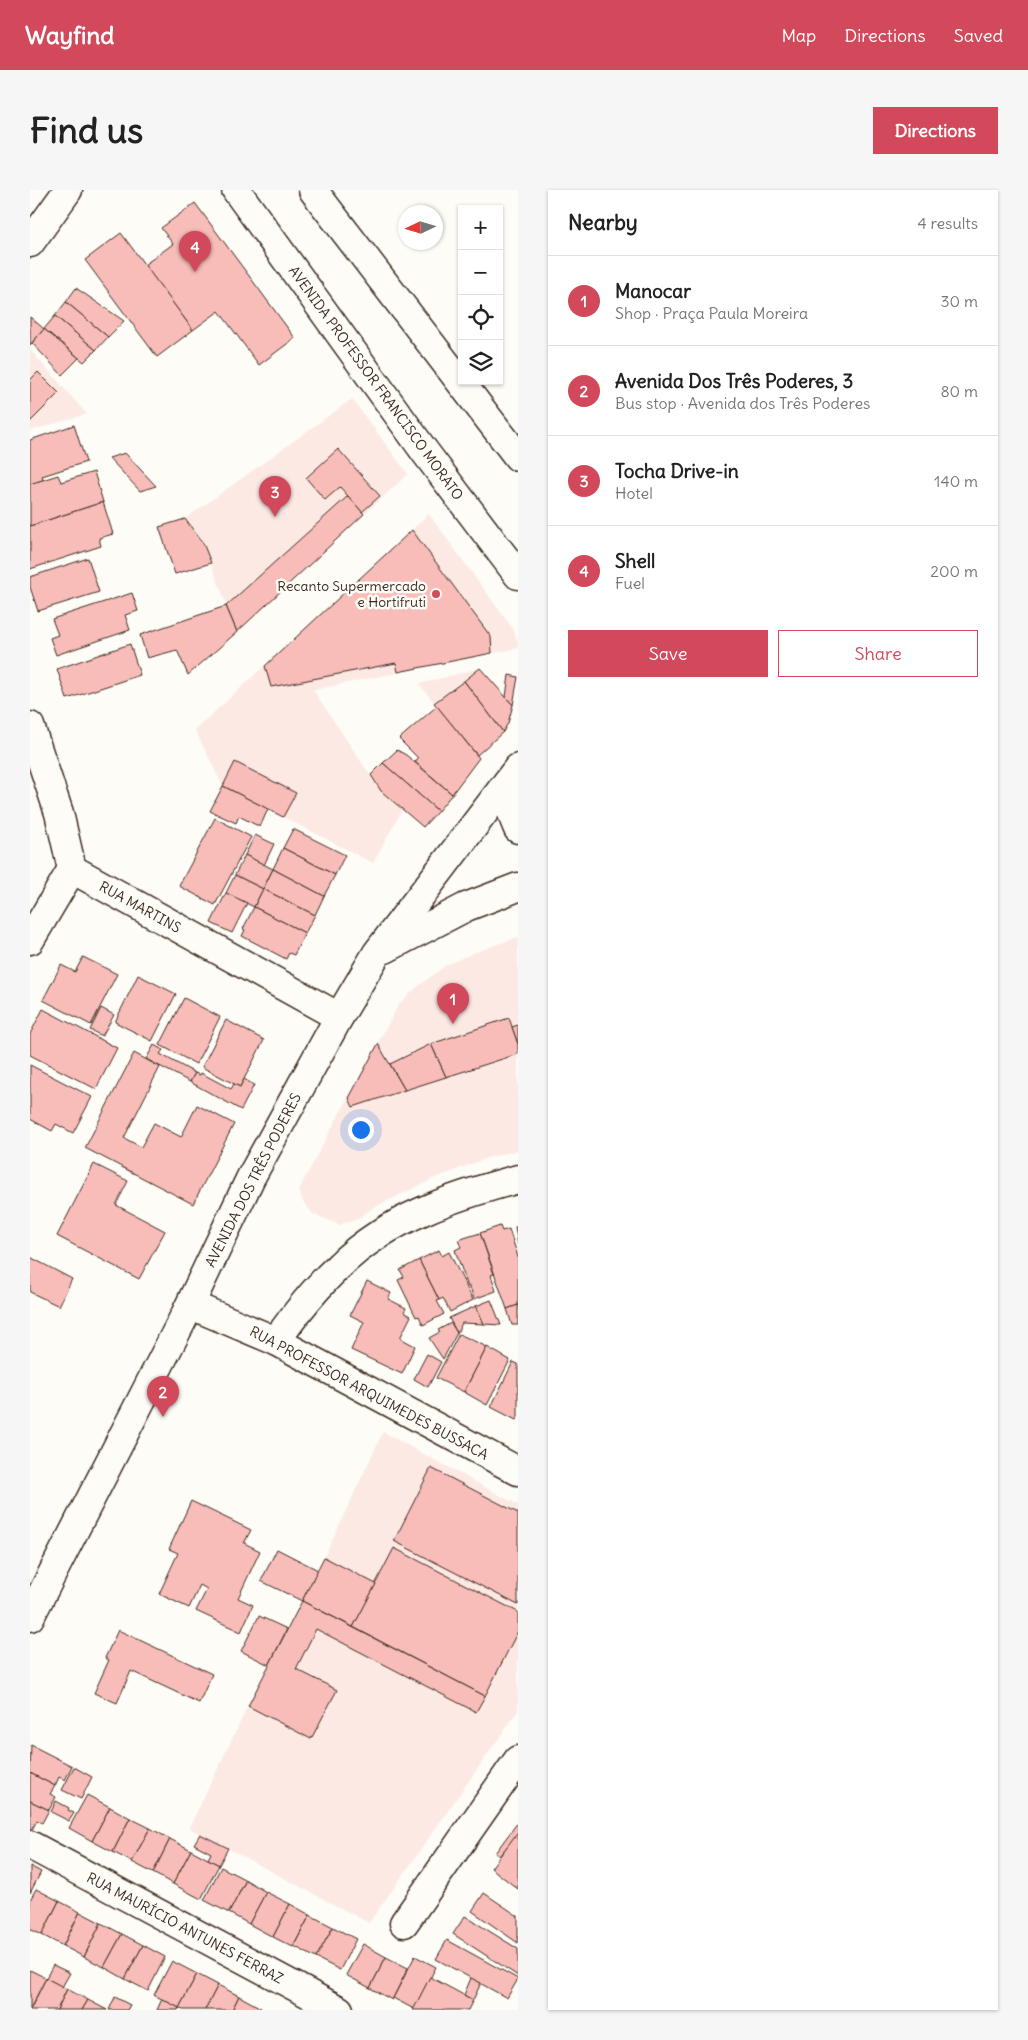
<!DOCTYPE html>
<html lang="en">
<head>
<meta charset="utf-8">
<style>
  :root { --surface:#fff; --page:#f6f6f6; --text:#222; --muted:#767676; --line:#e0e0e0; --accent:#d1495b }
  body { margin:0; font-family:Delius,sans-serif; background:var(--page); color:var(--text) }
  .controls { position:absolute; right:15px; top:15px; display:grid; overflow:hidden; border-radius:0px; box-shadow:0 1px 4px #0004 }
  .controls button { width:45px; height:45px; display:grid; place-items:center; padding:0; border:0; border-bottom:1px solid var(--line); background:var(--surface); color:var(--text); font:25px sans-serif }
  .compass { position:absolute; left:368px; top:15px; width:45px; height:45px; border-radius:50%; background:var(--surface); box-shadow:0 1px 4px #0004; rotate:266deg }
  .you { position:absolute; left:330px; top:939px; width:18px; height:18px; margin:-12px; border:4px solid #fff; border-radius:50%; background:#1a73e8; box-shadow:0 0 0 8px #1a73e833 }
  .badge { display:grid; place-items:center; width:32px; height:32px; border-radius:50%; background:var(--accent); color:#fff; font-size:16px; font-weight:700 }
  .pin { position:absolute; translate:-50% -41px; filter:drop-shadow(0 1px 2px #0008) }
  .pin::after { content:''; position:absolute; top:26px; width:18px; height:15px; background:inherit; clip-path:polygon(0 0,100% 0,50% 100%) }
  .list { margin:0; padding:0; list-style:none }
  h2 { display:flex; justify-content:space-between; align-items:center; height:65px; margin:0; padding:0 20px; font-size:21px }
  h2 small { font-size:16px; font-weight:400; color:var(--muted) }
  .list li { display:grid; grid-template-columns:32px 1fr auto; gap:15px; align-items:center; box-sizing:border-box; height:90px; padding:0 20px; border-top:1px solid var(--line) }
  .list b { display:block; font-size:19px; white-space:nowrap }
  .list p { margin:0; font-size:16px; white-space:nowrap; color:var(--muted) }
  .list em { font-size:16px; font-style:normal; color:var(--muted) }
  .actions { display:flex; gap:10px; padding:15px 20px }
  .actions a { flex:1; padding:11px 0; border:1px solid var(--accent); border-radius:0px; text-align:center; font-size:18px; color:var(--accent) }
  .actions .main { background:var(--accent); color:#fff }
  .icon { flex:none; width:28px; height:28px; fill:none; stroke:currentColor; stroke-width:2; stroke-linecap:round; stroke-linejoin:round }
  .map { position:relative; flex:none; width:488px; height:1820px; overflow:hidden; border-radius:0px }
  header { display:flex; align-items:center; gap:30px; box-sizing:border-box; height:70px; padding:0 25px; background:var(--accent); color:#fff }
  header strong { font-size:24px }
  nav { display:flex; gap:28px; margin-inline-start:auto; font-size:18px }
  .intro { display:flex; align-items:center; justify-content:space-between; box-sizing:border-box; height:120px; padding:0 30px }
  h1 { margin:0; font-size:35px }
  .button { padding:12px 22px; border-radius:0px; background:var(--accent); color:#fff; font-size:18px; font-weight:700 }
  main { display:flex; gap:30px; padding:0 30px }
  aside { flex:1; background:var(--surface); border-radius:0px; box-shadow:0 1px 4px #0004 }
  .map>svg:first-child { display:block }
</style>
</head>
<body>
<header>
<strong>Wayfind</strong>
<nav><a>Map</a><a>Directions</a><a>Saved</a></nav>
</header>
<div class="intro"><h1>Find us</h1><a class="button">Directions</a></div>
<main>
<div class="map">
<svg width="488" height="1820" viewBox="0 0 488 1820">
  <rect width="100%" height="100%" fill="#fdfcf7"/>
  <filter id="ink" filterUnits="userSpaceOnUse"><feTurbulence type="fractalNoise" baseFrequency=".02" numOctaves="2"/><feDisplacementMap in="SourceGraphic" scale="10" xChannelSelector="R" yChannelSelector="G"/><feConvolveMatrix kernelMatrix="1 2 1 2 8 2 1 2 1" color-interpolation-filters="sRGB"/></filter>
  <g filter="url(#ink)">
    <g fill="#fce9e4">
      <polygon points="0,160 57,224 0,241"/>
      <polygon points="322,209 378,284 207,442 173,353 155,329"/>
      <polygon points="399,324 483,439 488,452 488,458 283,500 351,601 372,620 343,673 193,596 165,540"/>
      <polygon points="450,478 483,515 478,533 473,542 447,565 389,494"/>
      <polygon points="488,747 488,960 460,967 405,988 341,1019 327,1029 310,1035 283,1024 273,1012 269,999 369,814 386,798 416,775 443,763"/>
      <polygon points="353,1242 488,1315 488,1521 339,1733 159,1638 218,1516 288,1380"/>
    </g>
    <g fill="#f9bdb9" stroke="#3b2a1e">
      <polygon points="165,13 265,148 229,175 189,121 163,140 114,75 143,54 131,38"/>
      <polygon points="91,43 163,140 127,167 55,70"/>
      <polygon points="46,98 94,131 78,147 36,112"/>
      <polygon points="36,112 78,147 66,160 25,126"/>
      <polygon points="25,126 66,160 54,172 14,139"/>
      <polygon points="0,127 14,139 0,155"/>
      <polygon points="14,139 49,168 32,185 2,153"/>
      <polygon points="8,182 29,203 0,232 0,190"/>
      <polygon points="44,235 56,272 12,286 13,290 0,294 0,250"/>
      <polygon points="308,259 350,306 332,322 310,297 295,310 276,288"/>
      <polygon points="95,263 126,296 110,301 79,268"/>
      <polygon points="64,282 73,312 0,336 0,294 28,285 31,292"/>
      <polygon points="318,306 334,324 207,442 196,416"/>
      <polygon points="73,312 83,344 69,348 71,356 0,379 0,336"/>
      <polygon points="155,329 173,353 181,373 145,384 129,337"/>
      <polygon points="382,340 461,447 462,463 368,482 366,473 241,497 235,476"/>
      <polygon points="58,368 69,402 8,421 0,397 0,387"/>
      <polygon points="102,403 108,421 95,425 100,440 26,465 20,448 28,445 22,429"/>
      <polygon points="196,416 207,442 158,485 147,460 117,468 110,445"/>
      <polygon points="100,454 110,485 37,509 27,479"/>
      <polygon points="450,478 483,515 478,533 473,542 434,491"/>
      <polygon points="479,485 488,487 483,515 476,507"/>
      <polygon points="434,491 473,542 447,565 404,513"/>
      <polygon points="407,516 449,568 422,604 385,572 388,568 369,549"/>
      <polygon points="367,560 376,565 422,604 408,621 353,573"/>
      <polygon points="205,572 266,603 253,627 193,596"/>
      <polygon points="353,573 408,621 393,637 351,601 341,585"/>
      <polygon points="193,596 238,619 230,637 209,626 206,633 180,621"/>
      <polygon points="185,628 221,647 185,715 149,696"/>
      <polygon points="263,639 315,665 305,685 253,658"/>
      <polygon points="225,645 244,654 234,675 215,665"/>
      <polygon points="253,658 305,685 294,706 243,679"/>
      <polygon points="215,665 243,679 233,699 205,685"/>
      <polygon points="243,679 294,706 285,725 233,699"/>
      <polygon points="205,685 233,699 224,717 196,703"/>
      <polygon points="233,699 285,725 275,743 224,717"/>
      <polygon points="196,703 217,713 202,743 181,733"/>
      <polygon points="224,717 275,743 264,765 259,763 256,769 212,746 215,740 213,739"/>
      <polygon points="53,767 87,784 61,835 13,810 31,775 45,782"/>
      <polygon points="108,785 146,804 122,851 85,832"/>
      <polygon points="154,808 190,827 166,874 130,855"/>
      <polygon points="71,818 84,825 72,846 60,840"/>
      <polygon points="13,819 87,858 66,899 0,865 0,844"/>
      <polygon points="479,828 488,854 488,864 416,887 401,854"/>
      <polygon points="196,830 234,850 210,897 172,877"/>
      <polygon points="488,835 488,854 482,837"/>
      <polygon points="348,854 375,900 323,917 319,908"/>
      <polygon points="401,854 416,887 375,900 360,874"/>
      <polygon points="124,855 133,860 130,864 165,883 160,892 116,869"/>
      <polygon points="104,863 130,877 94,948 111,957 124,933 151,947 167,915 204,934 163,1014 55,958"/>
      <polygon points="0,875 62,907 43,943 26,934 22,941 0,929"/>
      <polygon points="165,883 170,885 171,883 201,899 204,894 210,897 214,889 224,895 211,920 160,892"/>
      <polygon points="64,974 98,991 86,1015 135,1041 109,1089 27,1046"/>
      <polygon points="470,1036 472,1041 479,1039 488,1067 488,1115 477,1119 450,1043"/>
      <polygon points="488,1036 488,1055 485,1037"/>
      <polygon points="450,1043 464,1084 461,1085 466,1101 444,1109 440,1097 438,1097 425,1060 431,1057 428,1050"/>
      <polygon points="409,1060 412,1066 419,1062 443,1110 420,1122 413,1108 409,1110 389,1070"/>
      <polygon points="0,1067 42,1089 29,1116 0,1102"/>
      <polygon points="389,1070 409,1110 407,1111 414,1124 393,1135 389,1126 386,1127 368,1090 374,1087 370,1080"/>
      <polygon points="337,1091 361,1103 358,1109 376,1118 374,1122 381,1126 370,1148 385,1156 372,1184 321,1160 334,1132 320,1125"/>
      <polygon points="461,1110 471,1135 454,1134 446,1116"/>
      <polygon points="488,1115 488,1135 482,1135 477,1119"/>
      <polygon points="446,1116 454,1134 432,1133 427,1143 419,1128"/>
      <polygon points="421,1133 427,1143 413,1169 399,1148 410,1142 408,1140"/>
      <polygon points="429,1144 457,1157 434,1202 406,1188"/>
      <polygon points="457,1157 480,1170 457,1215 434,1202"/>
      <polygon points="397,1164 411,1172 398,1197 384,1189"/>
      <polygon points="483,1172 488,1174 488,1227 486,1230 461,1217"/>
      <polygon points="401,1278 488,1323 488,1415 364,1351"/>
      <polygon points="161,1311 221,1340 214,1353 230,1361 208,1408 223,1415 211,1442 166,1421 177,1399 170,1395 159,1418 129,1404 148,1363 139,1359"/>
      <polygon points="364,1358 488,1422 488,1441 455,1506 323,1437"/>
      <polygon points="247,1359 288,1380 272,1411 231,1391"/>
      <polygon points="294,1367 346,1394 323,1437 272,1411"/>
      <polygon points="272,1411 455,1506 446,1522 286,1439 266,1479 307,1500 281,1549 218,1516"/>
      <polygon points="229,1426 257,1439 239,1475 211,1461"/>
      <polygon points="88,1440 182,1484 169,1513 101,1481 87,1513 64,1503 79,1470 75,1468"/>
      <polygon points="1,1555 42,1576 35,1590 29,1587 25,1596 0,1583"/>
      <polygon points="44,1577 62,1587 51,1609 32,1600"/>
      <polygon points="0,1583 25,1596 20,1604 26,1607 19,1620 0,1611"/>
      <polygon points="57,1605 80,1617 62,1651 39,1638"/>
      <polygon points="0,1611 19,1620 12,1633 7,1630 1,1642"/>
      <polygon points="26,1611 39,1618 38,1620 44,1623 39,1631 21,1622"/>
      <polygon points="80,1617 100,1628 83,1662 62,1651"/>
      <polygon points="100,1628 120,1638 102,1672 83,1662"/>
      <polygon points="488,1632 488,1644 469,1666 465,1663"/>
      <polygon points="120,1638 140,1649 123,1683 102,1672"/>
      <polygon points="487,1643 488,1644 488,1699 461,1678"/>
      <polygon points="170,1644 198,1658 189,1675 178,1669 181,1663 164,1654"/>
      <polygon points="140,1649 161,1660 143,1694 123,1683"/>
      <polygon points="161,1660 189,1675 171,1709 143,1694"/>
      <polygon points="0,1676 11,1682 0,1703"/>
      <polygon points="191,1677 216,1690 199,1723 174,1710"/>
      <polygon points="216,1690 236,1702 219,1734 199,1723"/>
      <polygon points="6,1699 29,1711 12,1745 0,1739 0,1710"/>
      <polygon points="236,1702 260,1714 243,1747 219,1734"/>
      <polygon points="454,1703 488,1726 488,1753 442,1721"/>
      <polygon points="29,1711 50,1722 33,1756 12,1745"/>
      <polygon points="260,1714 280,1725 263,1757 243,1747"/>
      <polygon points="50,1722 71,1733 54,1767 33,1756"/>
      <polygon points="280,1725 303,1737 286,1768 264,1756"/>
      <polygon points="435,1726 488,1759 488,1786 423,1744"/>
      <polygon points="71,1733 92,1744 74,1777 54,1767"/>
      <polygon points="303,1737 326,1749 310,1780 286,1768"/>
      <polygon points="92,1744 113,1755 95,1789 74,1777"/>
      <polygon points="417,1750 488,1789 477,1808 406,1769"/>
      <polygon points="333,1754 356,1767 340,1798 316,1785"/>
      <polygon points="113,1755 135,1767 118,1801 95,1789"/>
      <polygon points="385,1766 406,1777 384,1819 363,1808"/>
      <polygon points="356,1767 378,1778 362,1810 340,1798"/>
      <polygon points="142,1771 167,1784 149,1818 124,1805"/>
      <polygon points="23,1775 40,1783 32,1797 16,1788"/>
      <polygon points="0,1780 16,1788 0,1819"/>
      <polygon points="167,1784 188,1795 175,1820 153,1820 149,1818"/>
      <polygon points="400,1787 443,1810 438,1820 383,1820"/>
      <polygon points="16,1788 37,1799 27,1820 0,1820"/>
      <polygon points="441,1788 451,1793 443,1810 434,1805"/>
      <polygon points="188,1795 209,1806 202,1820 175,1820"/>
      <polygon points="37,1799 58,1810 52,1820 27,1820"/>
      <polygon points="209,1806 231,1818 230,1820 202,1820"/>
      <polygon points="85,1807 100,1815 97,1820 79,1820"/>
      <polygon points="132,1809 149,1818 148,1820 127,1820"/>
      <polygon points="58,1810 77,1820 52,1820"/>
    </g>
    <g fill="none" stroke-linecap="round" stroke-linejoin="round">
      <defs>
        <g id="minor">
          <polyline points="0,53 38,0"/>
          <polyline points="0,536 29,623 42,679 309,827"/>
          <polyline points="0,750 42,679"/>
          <polyline points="161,1115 246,1151 488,1281"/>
          <path d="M246 1151C265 1124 285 1098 310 1075 358 1028 425 1006 488 989"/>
          <polyline points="0,1655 309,1820"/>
          <polyline points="374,1733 488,1570"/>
        </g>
        <g id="major">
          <path d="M483 585C478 608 478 617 488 639"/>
          <polyline points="355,759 436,717 488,697"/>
          <polyline points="0,1427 155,1125 221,987 309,827 347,763 488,578"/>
        </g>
        <g id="highway">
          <polyline points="206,0 395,262 488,385"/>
          <polyline points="283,0 488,267"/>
        </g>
      </defs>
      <use href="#minor" stroke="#3b2a1e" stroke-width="31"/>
      <use href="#major" stroke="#3b2a1e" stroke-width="31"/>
      <use href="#highway" stroke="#3b2a1e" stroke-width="31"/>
      <use href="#minor" stroke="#fdfcf7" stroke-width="28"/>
      <use href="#major" stroke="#fdfcf7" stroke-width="28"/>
      <use href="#highway" stroke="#fdfcf7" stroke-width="28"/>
    </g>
  </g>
  <circle fill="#d1495b" stroke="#fdfcf7" stroke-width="2" cx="406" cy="404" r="5"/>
  <g text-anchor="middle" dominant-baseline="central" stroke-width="5" stroke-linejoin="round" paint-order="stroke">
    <g font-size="14" fill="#3b2a1e" stroke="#fdfcf7">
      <text transform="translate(346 193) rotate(54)">AVENIDA PROFESSOR FRANCISCO MORATO</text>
      <text transform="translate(110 717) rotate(29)">RUA MARTINS</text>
      <text transform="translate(223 990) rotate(-63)">AVENIDA DOS TRÊS PODERES</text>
      <text transform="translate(339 1203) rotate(28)">RUA PROFESSOR ARQUIMEDES BUSSACA</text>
      <text transform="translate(155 1738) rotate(28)">RUA MAURÍCIO ANTUNES FERRAZ</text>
    </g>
    <g font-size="14" fill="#3b2a1e" stroke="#fdfcf7" text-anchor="end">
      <text x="396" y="396">Recanto Supermercado<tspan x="396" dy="16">e Hortifruti</tspan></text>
    </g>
  </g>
</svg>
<div class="controls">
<button>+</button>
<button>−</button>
<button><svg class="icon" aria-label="locate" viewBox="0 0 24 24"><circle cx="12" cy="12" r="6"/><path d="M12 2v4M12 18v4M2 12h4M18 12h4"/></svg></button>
<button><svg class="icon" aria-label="layers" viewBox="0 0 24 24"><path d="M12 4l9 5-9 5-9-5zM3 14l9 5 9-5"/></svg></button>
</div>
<svg class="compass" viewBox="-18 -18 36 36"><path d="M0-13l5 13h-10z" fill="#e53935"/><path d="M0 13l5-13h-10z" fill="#767676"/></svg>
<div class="you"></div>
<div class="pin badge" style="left:423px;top:834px">1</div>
<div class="pin badge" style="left:133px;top:1227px">2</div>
<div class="pin badge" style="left:245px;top:327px">3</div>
<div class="pin badge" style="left:165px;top:82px">4</div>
</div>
<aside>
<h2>Nearby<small>4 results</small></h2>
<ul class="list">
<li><span class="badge">1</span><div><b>Manocar</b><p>Shop · Praça Paula Moreira</p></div><em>30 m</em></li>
<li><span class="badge">2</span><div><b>Avenida Dos Três Poderes, 3</b><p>Bus stop · Avenida dos Três Poderes</p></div><em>80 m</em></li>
<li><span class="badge">3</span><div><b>Tocha Drive-in</b><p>Hotel</p></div><em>140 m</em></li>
<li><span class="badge">4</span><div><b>Shell</b><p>Fuel</p></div><em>200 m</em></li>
</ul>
<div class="actions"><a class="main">Save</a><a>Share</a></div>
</aside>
</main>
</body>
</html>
